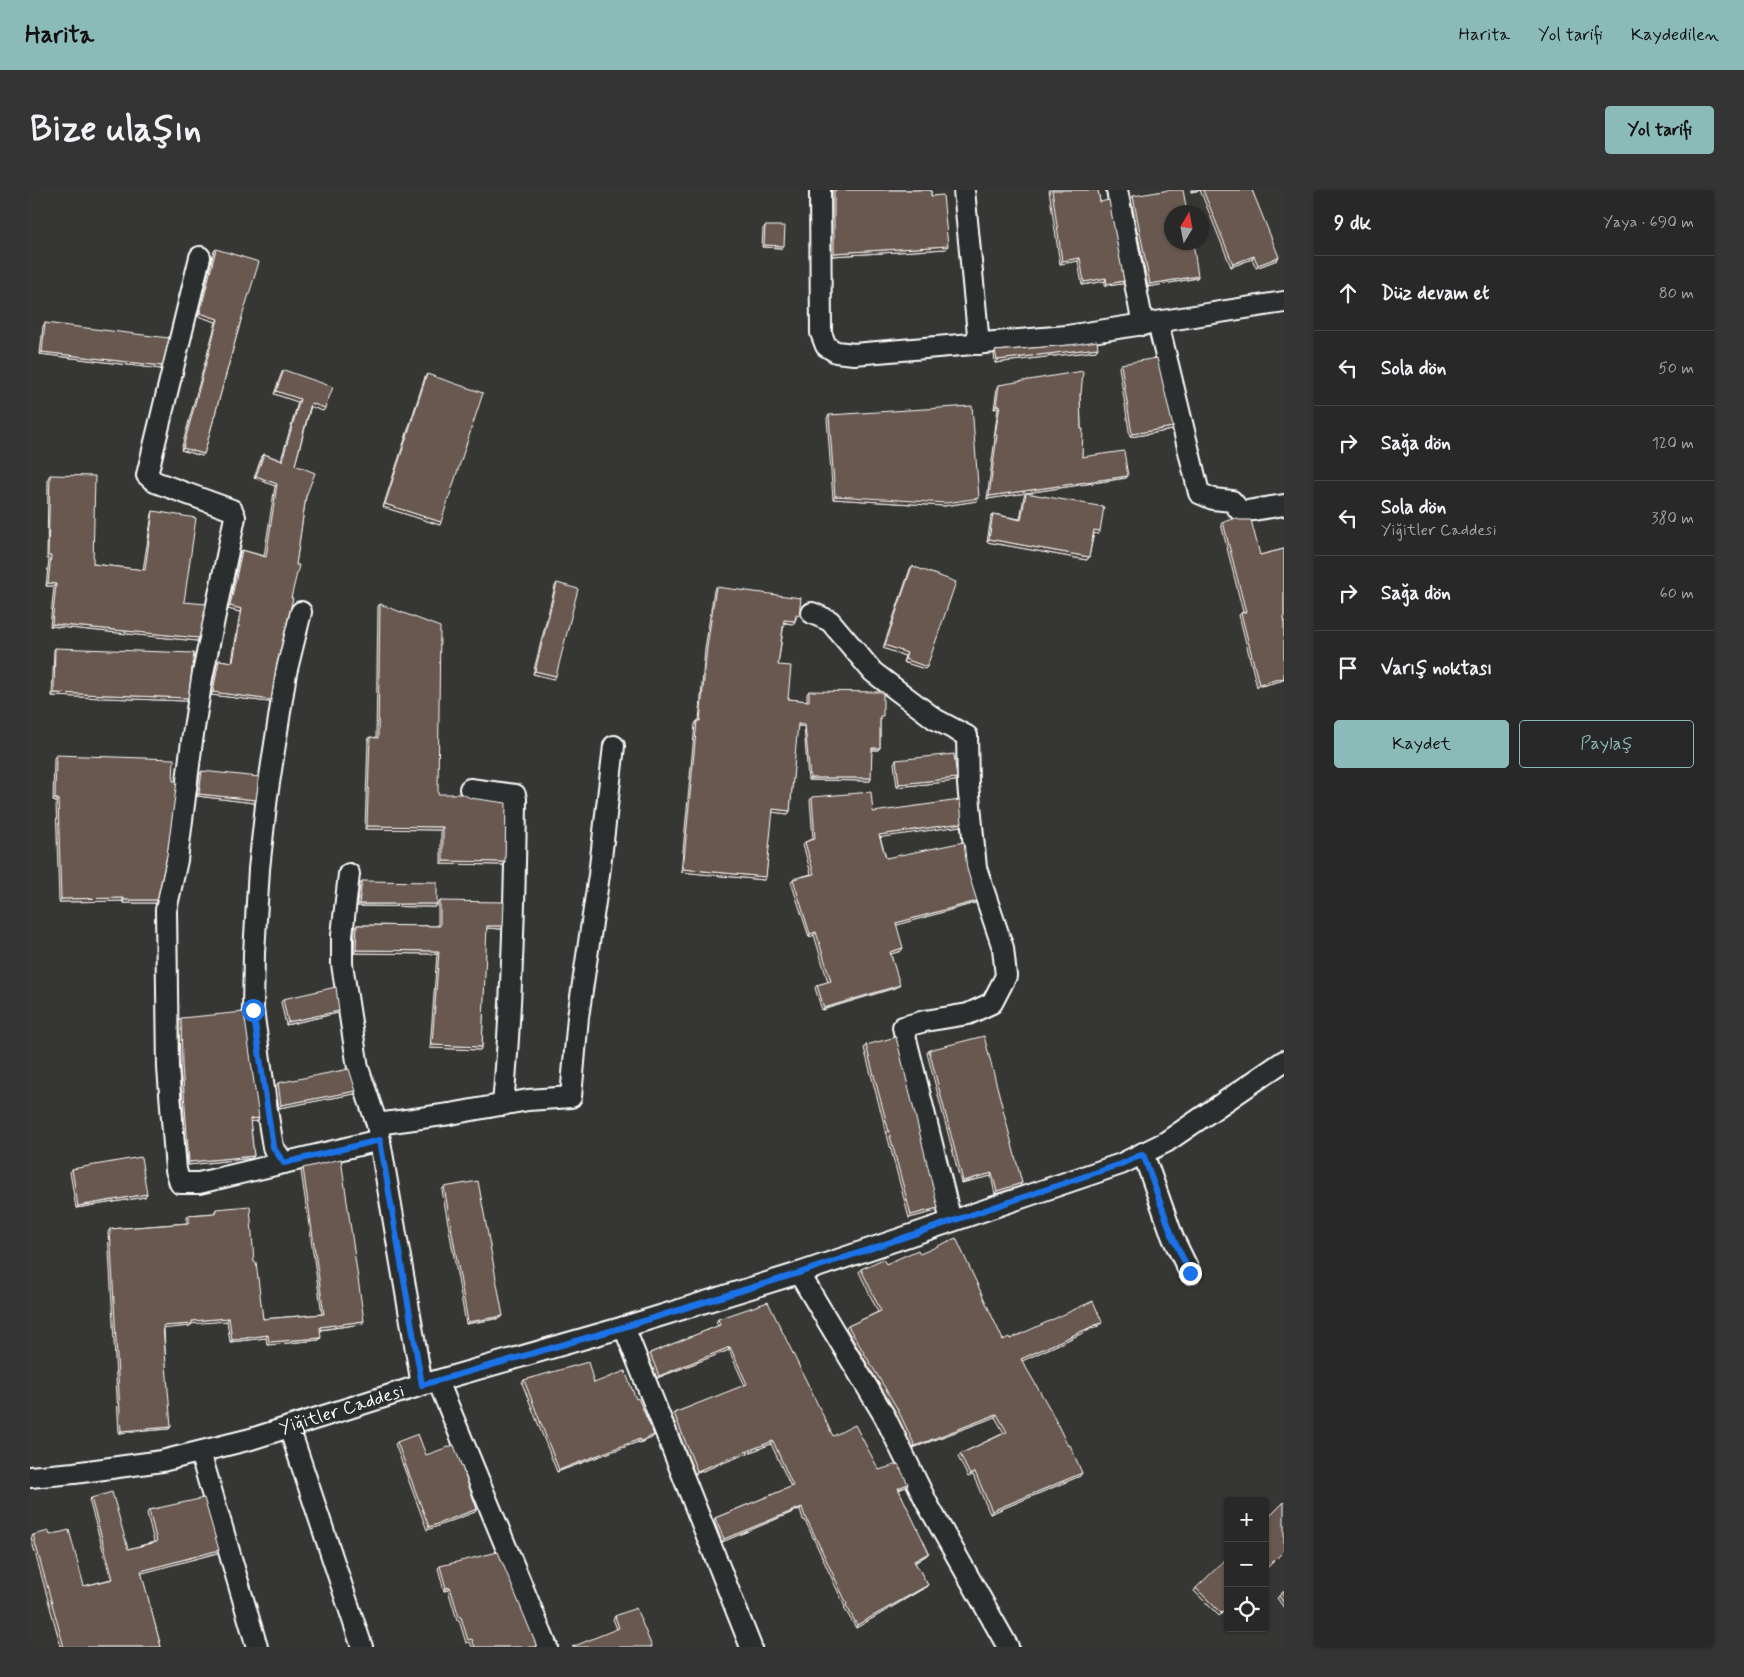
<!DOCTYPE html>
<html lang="tr">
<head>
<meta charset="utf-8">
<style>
  :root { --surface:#282828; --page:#343434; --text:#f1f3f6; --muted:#a5a6a8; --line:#444445; --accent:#8bbbb9 }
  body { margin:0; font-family:Mynerve,sans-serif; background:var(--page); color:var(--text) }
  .controls { position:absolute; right:15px; bottom:15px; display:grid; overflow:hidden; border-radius:5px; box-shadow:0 1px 4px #0004 }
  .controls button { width:45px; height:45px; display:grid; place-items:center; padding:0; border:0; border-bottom:1px solid var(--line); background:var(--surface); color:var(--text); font:25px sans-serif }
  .compass { position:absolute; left:1134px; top:15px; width:45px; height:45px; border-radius:50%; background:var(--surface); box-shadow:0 1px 4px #0004; rotate:10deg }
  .stop { position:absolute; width:15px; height:15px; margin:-11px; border:4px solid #1a73e8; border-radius:50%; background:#fff }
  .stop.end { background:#1a73e8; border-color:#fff; box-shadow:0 1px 5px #0008 }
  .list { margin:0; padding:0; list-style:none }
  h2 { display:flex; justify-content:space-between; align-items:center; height:65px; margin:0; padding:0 20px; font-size:21px }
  h2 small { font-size:16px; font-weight:400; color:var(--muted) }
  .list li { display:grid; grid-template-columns:32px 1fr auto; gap:15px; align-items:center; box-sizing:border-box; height:75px; padding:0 20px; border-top:1px solid var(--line) }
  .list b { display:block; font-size:19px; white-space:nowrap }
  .list p { margin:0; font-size:16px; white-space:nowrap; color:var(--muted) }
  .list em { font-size:16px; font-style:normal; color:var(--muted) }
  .actions { display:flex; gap:10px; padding:15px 20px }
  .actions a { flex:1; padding:11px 0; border:1px solid var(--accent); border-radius:5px; text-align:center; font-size:18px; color:var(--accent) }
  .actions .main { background:var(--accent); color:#111 }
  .icon { flex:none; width:28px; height:28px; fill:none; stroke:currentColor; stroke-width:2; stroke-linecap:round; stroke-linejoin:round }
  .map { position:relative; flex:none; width:1254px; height:1457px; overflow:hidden; border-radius:5px }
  header { display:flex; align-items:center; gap:30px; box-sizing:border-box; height:70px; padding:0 25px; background:var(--accent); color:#111 }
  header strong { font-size:24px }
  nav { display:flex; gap:28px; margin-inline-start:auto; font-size:18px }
  .intro { display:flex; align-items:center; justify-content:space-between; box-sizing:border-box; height:120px; padding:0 30px }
  h1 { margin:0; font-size:35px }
  .button { padding:12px 22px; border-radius:5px; background:var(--accent); color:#111; font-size:18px; font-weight:700 }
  main { display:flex; gap:30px; padding:0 30px }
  aside { flex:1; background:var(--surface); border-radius:5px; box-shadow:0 1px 4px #0004 }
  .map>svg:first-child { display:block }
</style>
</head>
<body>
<header>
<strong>Harita</strong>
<nav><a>Harita</a><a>Yol tarifi</a><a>Kaydedilen</a></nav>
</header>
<div class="intro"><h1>Bize ulaşın</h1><a class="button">Yol tarifi</a></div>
<main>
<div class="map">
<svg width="1254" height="1457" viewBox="0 0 1254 1457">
  <rect width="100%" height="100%" fill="#363635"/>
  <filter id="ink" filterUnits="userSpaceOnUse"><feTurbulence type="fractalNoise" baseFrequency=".02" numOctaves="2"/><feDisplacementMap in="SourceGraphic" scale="10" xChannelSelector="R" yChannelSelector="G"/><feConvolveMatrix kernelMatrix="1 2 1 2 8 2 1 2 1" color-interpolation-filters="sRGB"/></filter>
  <g filter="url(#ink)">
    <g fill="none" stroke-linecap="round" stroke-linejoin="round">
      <defs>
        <g id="minor">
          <polyline points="790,0 791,143 796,156 806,162 824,164 1037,146 1254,112"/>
          <polyline points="934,0 949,154"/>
          <polyline points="1087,0 1113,135"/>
          <polyline points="170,67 117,285 125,292 202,320 205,327 172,488 162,551 147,670 136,720 138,878 146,980 150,993 169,993 350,950"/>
          <polyline points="1128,133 1169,303 1183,309 1202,311 1211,322 1254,315"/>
          <polyline points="782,423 800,431 843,482 905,529 937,546 938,594 946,678 973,758 976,786 962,813 938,824 895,831 873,837 921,1031"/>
          <path d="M440 599 485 605 486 609C485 712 482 812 473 915"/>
          <polyline points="319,684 312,745 312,774 328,878 347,934 392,1195"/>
          <polyline points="347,934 420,924 498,910 541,907 548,827 569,685 584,556"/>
          <polyline points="1113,963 1143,1048 1160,1083"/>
          <polyline points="254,973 243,957 237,920 223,820 224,763 229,679 237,606 256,483 271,422"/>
          <polyline points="769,1083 855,1227 898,1315 978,1457"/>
          <polyline points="594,1137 721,1457"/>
          <polyline points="408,1191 517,1457"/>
          <polyline points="259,1237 332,1457"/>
          <polyline points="170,1262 227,1457"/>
          <path id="s1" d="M0 1287 44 1283 132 1271 221 1249 392 1195 594 1137 769 1083 1091 974 1136 952 1254 871"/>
        </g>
      </defs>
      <use href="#minor" stroke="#fff" stroke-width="24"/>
      <use href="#minor" stroke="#2a2d2e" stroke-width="20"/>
    </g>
    <g fill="#594d45" stroke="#fff">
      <polygon points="802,0 901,0 901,6 916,59 802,66"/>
      <polygon points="1019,0 1068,0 1070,12 1094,91 1092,94 1075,96 1075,91 1052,95 1048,71 1030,74"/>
      <polygon points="1161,0 1222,0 1247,70 1226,78 1222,69 1201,77 1170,0 1161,2"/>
      <polygon points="1103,6 1168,86 1167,88 1118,97 1101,9"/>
      <polygon points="735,36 752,58 732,57 733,39"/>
      <polygon points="186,59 211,130 174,264 172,266 151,260 186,132 168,126 184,61"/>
      <polygon points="15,133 131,179 10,164 13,136"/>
      <polygon points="1040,155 1068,158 1066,161 965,173 964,164 965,161"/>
      <polygon points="1091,174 1143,237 1142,240 1100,247 1089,177"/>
      <polygon points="254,180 295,218 293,221 281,216 265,275 276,306 261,408 246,477 241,510 239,512 181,505 187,473 189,470 202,472 210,422 198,419 210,363 212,360 234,366 245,296 224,288 232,266 234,264 251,270 268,212 244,204 252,182"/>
      <polygon points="397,184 410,335 353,317 395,187"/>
      <polygon points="969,195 1051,204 1050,206 1052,267 1098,286 1096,288 996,303 1068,344 1064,343 1059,367 1057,370 957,352 961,327 963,324 990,329 994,306 996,303 957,309 965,248 964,248 968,218 964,219 967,198"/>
      <polygon points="799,225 947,311 914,316 803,309 797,228"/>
      <polygon points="20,285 63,374 113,380 122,324 123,321 154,412 169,448 167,451 20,436 24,396 16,396 19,369 17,369 18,288"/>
      <polygon points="1193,332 1230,365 1254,359 1254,490 1227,497 1209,425 1211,423 1213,422 1191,334"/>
      <polygon points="882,376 895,479 873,472 875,466 853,458 880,379"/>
      <polygon points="527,393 524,489 503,484 525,396"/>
      <polygon points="686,397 767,428 766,428 765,431 763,434 754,433 748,475 758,509 777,511 777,504 779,501 851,529 850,529 850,558 848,560 842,560 840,591 778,590 774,536 767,536 760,621 758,624 742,622 736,687 734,690 651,682 665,534 667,531 669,531 675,459 684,400"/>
      <polygon points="350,414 408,604 475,672 473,675 411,674 411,640 335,639 338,550 340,547 346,548 348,416"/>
      <polygon points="25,458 158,508 156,511 22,506 24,460"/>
      <polygon points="26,565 127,710 125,713 93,713 92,711 29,712 26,612 23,611 24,568"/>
      <polygon points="866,570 925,591 867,597 864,573"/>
      <polygon points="172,581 224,613 167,606 170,584"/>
      <polygon points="782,607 843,622 930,636 850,647 856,668 937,679 945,713 866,735 871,761 861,764 868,797 792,820 785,798 787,795 798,792 784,745 779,747 761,692 763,689 781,684 773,654 775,652 783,649 780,610"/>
      <polygon points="332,691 407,714 405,717 327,716 330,694"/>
      <polygon points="410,711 471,739 456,738 452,857 450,860 400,858 407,764 324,763 325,738 327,735 408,736 408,714"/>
      <polygon points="253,809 309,821 308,823 256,835 251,812"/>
      <polygon points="151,828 229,928 227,931 220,931 224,966 222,968 158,975 150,877 149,831"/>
      <polygon points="836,855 908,1018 906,1021 879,1028 834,858"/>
      <polygon points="899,860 990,996 965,1004 961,986 931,993 897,863"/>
      <polygon points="248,893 324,904 249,918 246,896"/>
      <polygon points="273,978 332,1134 291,1140 289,1150 237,1155 236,1148 200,1152 197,1131 162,1133 160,1136 134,1138 139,1239 89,1243 78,1042 80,1039 157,1033 157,1027 159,1025 184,1023 186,1019 224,1072 233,1129 292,1124 271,981"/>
      <polygon points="42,979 115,1007 46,1018 40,982"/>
      <polygon points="414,997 473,1126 471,1128 436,1134 412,1000"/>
      <polygon points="890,1064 973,1150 1072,1132 1070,1135 992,1171 1050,1286 960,1324 943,1285 938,1287 928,1267 930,1264 974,1243 965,1227 883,1258 865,1221 816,1138 818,1136 848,1122 829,1082 831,1079 856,1074"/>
      <polygon points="688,1129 803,1246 849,1280 878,1294 876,1297 869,1300 897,1365 885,1373 898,1395 896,1397 826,1438 814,1418 815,1417 775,1330 773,1330 770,1319 692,1352 684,1330 685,1328 761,1297 741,1254 665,1284 642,1226 644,1223 715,1196 699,1160 627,1188 618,1166 620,1163 688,1136 686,1132"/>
      <polygon points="494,1190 564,1193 606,1209 622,1248 609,1253 608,1252 527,1282 492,1193"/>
      <polygon points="367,1252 396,1265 447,1319 445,1322 397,1340 365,1254"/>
      <polygon points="61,1308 98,1359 124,1352 117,1323 119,1320 187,1363 111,1383 131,1457 31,1457 1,1348 3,1345 20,1345 54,1396 81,1389 59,1310"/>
      <polygon points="410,1376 507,1457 442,1457 440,1452 436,1453 429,1430 427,1430 418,1400 414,1401 408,1378"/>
      <polygon points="1166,1398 1198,1417 1189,1426 1164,1401"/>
      <polygon points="1254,1401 1254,1418 1247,1408"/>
      <polygon points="585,1426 622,1457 587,1439 583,1429"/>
    </g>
    <g fill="#493e38" stroke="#fff">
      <polygon points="1163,0 1171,0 1161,2"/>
      <polygon points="734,55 754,56 752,58 732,57"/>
      <polygon points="918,56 916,59 802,66 804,63"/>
      <polygon points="1224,66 1222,69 1201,77 1203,74"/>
      <polygon points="1249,67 1247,70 1226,78 1228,75"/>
      <polygon points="1050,68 1048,71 1030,74 1032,71"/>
      <polygon points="1168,86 1167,88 1118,97 1120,94"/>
      <polygon points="1076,88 1075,91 1052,95 1054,92"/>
      <polygon points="1094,91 1092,94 1075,96 1077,94"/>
      <polygon points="170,123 188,129 186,132 168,126"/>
      <polygon points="1068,158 1066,161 965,173 967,170"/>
      <polygon points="12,162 132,176 131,179 10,164"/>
      <polygon points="246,201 270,209 268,212 244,204"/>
      <polygon points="281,213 295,218 293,221 279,216"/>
      <polygon points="970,215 968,218 964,219 966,216"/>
      <polygon points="1143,237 1142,240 1100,247 1102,244"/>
      <polygon points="153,258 174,264 172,266 151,260"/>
      <polygon points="226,286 247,294 245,296 224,288"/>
      <polygon points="1098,286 1096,288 957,309 959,306"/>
      <polygon points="805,306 949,308 947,311 914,316 803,309"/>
      <polygon points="355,314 411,332 410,335 353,317"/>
      <polygon points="1064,340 1070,341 1068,344 1062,343"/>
      <polygon points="959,349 1059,367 1057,370 957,352"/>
      <polygon points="18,393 26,394 24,396 16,396"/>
      <polygon points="200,416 212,419 210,422 198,419"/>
      <polygon points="754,430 765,431 763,434 752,432"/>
      <polygon points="22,434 169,448 167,451 20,436"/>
      <polygon points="855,455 877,463 875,466 853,458"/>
      <polygon points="875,469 897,477 895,479 873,472"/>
      <polygon points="505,481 526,486 524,489 503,484"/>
      <polygon points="1254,488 1254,490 1227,497 1229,494"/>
      <polygon points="183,502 241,510 239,512 181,505"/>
      <polygon points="24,503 158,508 156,511 22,506"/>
      <polygon points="768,534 775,534 774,536 766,536"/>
      <polygon points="842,558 850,558 848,560 840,560"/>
      <polygon points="780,588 841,588 840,591 778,590"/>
      <polygon points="927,588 925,591 867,597 869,594"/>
      <polygon points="169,604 226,610 224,613 167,606"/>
      <polygon points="25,609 28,609 26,612 23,611"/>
      <polygon points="743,619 760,621 758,624 741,622"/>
      <polygon points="932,633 930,636 847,648 849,645"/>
      <polygon points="337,636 413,637 411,640 335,639"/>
      <polygon points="413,671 475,672 473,675 411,674"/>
      <polygon points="653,679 736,687 734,690 651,682"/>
      <polygon points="94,708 92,711 29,712 31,709"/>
      <polygon points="94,710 127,710 125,713 93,713"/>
      <polygon points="947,711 945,713 864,736 866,733"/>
      <polygon points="329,714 407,714 405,717 327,716"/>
      <polygon points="457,736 473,736 471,739 455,738"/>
      <polygon points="786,742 784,745 779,747 780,744"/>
      <polygon points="873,758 871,761 858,765 860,762"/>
      <polygon points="326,760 409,761 407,764 324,763"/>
      <polygon points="870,795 868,797 792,820 794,818"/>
      <polygon points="309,821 308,823 256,835 258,832"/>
      <polygon points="402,855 452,857 450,860 400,858"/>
      <polygon points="326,901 324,904 249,918 251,915"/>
      <polygon points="229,928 227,931 218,932 220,929"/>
      <polygon points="224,966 222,968 158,975 159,972"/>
      <polygon points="962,983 961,986 931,993 933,991"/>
      <polygon points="992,993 990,996 965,1004 967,1001"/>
      <polygon points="117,1004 115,1007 46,1018 48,1016"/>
      <polygon points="908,1018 906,1021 879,1028 881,1025"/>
      <polygon points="473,1126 471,1128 436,1134 438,1132"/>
      <polygon points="199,1128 197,1131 160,1134 162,1131"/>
      <polygon points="334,1131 332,1134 288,1140 290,1137"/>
      <polygon points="1072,1132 1070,1135 990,1172 991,1169"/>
      <polygon points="162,1134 160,1136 131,1139 133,1136"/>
      <polygon points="238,1145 236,1148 200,1152 202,1150"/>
      <polygon points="291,1148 289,1150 237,1155 239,1152"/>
      <polygon points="700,1157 699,1160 627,1188 629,1186"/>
      <polygon points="967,1224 965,1227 883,1258 885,1256"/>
      <polygon points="141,1237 139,1239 89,1243 91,1241"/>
      <polygon points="624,1245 622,1248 609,1253 611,1251"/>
      <polygon points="610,1249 608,1252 527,1282 529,1280"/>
      <polygon points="743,1251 741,1254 665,1284 667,1281"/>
      <polygon points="1052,1283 1050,1286 960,1324 962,1321"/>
      <polygon points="878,1294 876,1297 866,1300 868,1298"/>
      <polygon points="772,1317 770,1319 692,1352 694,1349"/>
      <polygon points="447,1319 445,1322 397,1340 399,1337"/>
      <polygon points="189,1360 187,1363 109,1384 111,1381"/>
      <polygon points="899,1363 897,1365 882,1374 884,1371"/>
      <polygon points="898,1395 896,1397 826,1438 827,1435"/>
      <polygon points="420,1397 418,1400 414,1401 416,1398"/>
    </g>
    <g fill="#685950" stroke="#fff">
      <polygon points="804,0 901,0 901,6 913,5 918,56 804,63"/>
      <polygon points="1022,0 1068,0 1070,12 1079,10 1094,91 1077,94 1076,88 1054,92 1050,68 1032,71"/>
      <polygon points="1140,0 1153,0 1157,22 1142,22 1142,52 1163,52 1168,86 1120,94 1103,6"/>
      <polygon points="1173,0 1222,0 1249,67 1228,75 1224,66 1203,74"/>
      <polygon points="735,36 755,36 754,56 734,55"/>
      <polygon points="186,59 229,72 211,130 174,264 153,258 188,129 170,123"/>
      <polygon points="15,133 139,148 132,176 12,162"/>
      <polygon points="1067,151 1068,158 967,170 965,161 1040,155"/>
      <polygon points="1127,168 1143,237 1102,244 1091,174"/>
      <polygon points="254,180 303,197 295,218 281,213 265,275 285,283 276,306 266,375 269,375 261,408 263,408 246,477 241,510 183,502 189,470 203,472 212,419 200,416 212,360 236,367 247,294 226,286 234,264 252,271 270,209 246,201"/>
      <polygon points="1053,181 1051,204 1050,204 1051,239 1053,239 1052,267 1094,261 1098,286 959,306 967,245 965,245 970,215 966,216 969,195"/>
      <polygon points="397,184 453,203 411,332 355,314"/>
      <polygon points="942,216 949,308 916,313 805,306 799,225"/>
      <polygon points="20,285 65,286 63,374 115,380 123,321 166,328 154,412 176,414 169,448 22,434 26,394 18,393 21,366 18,366"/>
      <polygon points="996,303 1074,317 1070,341 1064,340 1059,367 959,349 963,324 991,330"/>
      <polygon points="1206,328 1209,330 1221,330 1230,365 1254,359 1254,488 1229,494 1211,423 1216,422 1193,332"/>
      <polygon points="882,376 926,392 897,477 875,469 877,463 855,455"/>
      <polygon points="527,393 548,399 526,486 505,481"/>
      <polygon points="686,397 771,408 769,426 766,425 765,431 754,430 748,475 761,476 758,509 779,511 779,501 853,502 853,526 850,526 850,558 842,558 841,588 780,588 775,534 768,534 760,621 743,619 736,687 653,679 667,531 670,531 677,457"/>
      <polygon points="350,414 410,437 408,604 433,604 440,608 476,613 475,672 413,671 413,637 337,636 340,547 348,548"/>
      <polygon points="25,458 164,463 158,508 24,503"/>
      <polygon points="924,564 927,588 869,594 866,570"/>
      <polygon points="26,565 144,569 143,591 147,591 137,665 127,710 94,710 94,708 31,709 28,609 25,609"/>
      <polygon points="172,581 229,587 226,610 169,604"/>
      <polygon points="841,602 843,622 930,610 932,633 849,645 856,668 934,652 937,679 947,711 866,733 873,758 860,762 870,795 794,818 787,795 801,791 786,742 780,744 763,689 784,684 775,652 785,649 782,607"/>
      <polygon points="332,691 407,692 407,714 329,714"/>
      <polygon points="410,711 474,712 473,736 457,736 452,857 402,855 409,761 326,760 327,735 410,736"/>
      <polygon points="306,797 309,821 258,832 253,809"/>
      <polygon points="214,822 229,928 220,929 224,966 159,972 152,875 151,828"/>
      <polygon points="954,846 992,993 967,1001 962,983 933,991 899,860"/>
      <polygon points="866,847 908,1018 881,1025 836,855"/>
      <polygon points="319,879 326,901 251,915 248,893"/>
      <polygon points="111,967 117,1004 48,1016 42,979"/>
      <polygon points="311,969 334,1131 290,1137 291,1148 239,1152 238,1145 202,1150 199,1128 162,1131 162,1134 133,1136 141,1237 91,1241 80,1039 159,1033 159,1025 186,1023 186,1019 220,1016 224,1072 226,1072 233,1129 294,1124 273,978"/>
      <polygon points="448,991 473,1126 438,1132 414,997"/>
      <polygon points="926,1048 973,1150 979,1147 980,1149 1063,1111 1072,1132 991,1169 1020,1219 1038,1256 1040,1255 1052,1283 962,1321 945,1282 940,1285 930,1264 977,1242 967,1224 885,1256 867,1218 818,1136 851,1121 831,1079 853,1069 856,1074 888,1060 890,1064"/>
      <polygon points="738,1112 803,1246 825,1235 849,1280 868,1274 878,1294 868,1298 899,1363 884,1371 898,1395 827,1435 816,1415 817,1414 776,1327 775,1327 772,1317 694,1349 685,1328 763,1296 743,1251 667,1281 644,1223 717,1194 700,1157 629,1186 620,1163 690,1135 688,1129"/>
      <polygon points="558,1172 564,1193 595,1181 606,1209 608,1208 624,1245 611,1251 610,1249 529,1280 494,1190"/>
      <polygon points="388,1244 396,1265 424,1255 447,1319 399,1337 367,1252"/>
      <polygon points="82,1302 98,1359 127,1352 119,1320 174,1308 189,1360 111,1381 131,1457 34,1457 3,1345 19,1341 20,1345 39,1340 54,1396 83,1389 61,1308"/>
      <polygon points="1254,1312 1254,1361 1235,1380 1235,1331"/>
      <polygon points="468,1362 507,1457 445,1457 442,1449 438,1450 431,1427 429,1427 420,1397 416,1398 410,1376"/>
      <polygon points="1198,1367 1198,1417 1191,1423 1166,1398"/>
      <polygon points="1254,1401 1254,1413 1249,1406"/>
      <polygon points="606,1418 622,1457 542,1457 589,1438 585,1426"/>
    </g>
  </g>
  <g fill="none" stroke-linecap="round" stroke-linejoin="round" filter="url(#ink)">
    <polyline stroke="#1a73e8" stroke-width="6" points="223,820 243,957 254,973 350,950 392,1195 594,1137 769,1083 1091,974 1113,964 1143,1048 1160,1083"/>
  </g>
  <g text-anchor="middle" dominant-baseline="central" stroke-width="5" stroke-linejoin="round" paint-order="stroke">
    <g font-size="18" fill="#fff" stroke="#2a2d2e">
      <text stroke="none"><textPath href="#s1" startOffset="320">Yiğitler Caddesi</textPath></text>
    </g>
  </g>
</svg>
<div class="controls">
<button>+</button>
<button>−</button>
<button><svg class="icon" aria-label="locate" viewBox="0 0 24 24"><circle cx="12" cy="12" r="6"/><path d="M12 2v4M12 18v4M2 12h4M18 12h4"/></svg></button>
</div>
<svg class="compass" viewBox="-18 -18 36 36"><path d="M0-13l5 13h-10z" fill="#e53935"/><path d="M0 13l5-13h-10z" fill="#a5a6a8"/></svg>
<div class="stop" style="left:223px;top:820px"></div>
<div class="stop end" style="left:1160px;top:1083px"></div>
</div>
<aside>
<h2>9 dk<small>Yaya · 690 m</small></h2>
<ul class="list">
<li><svg class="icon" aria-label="ahead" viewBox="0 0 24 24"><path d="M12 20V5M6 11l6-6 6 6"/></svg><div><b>Düz devam et</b></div><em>80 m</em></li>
<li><svg class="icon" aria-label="left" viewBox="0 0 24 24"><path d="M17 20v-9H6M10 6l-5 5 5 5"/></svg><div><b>Sola dön</b></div><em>50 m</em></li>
<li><svg class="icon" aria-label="right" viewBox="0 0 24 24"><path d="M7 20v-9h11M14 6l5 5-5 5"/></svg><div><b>Sağa dön</b></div><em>120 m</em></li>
<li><svg class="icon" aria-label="left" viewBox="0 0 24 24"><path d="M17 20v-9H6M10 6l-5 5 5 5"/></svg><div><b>Sola dön</b><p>Yiğitler Caddesi</p></div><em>380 m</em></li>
<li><svg class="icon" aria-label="right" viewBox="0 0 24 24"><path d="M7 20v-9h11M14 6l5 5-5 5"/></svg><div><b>Sağa dön</b></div><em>60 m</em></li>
<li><svg class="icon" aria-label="arrive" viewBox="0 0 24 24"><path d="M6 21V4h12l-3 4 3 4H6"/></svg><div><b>Varış noktası</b></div></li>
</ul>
<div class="actions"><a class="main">Kaydet</a><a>Paylaş</a></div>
</aside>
</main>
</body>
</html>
